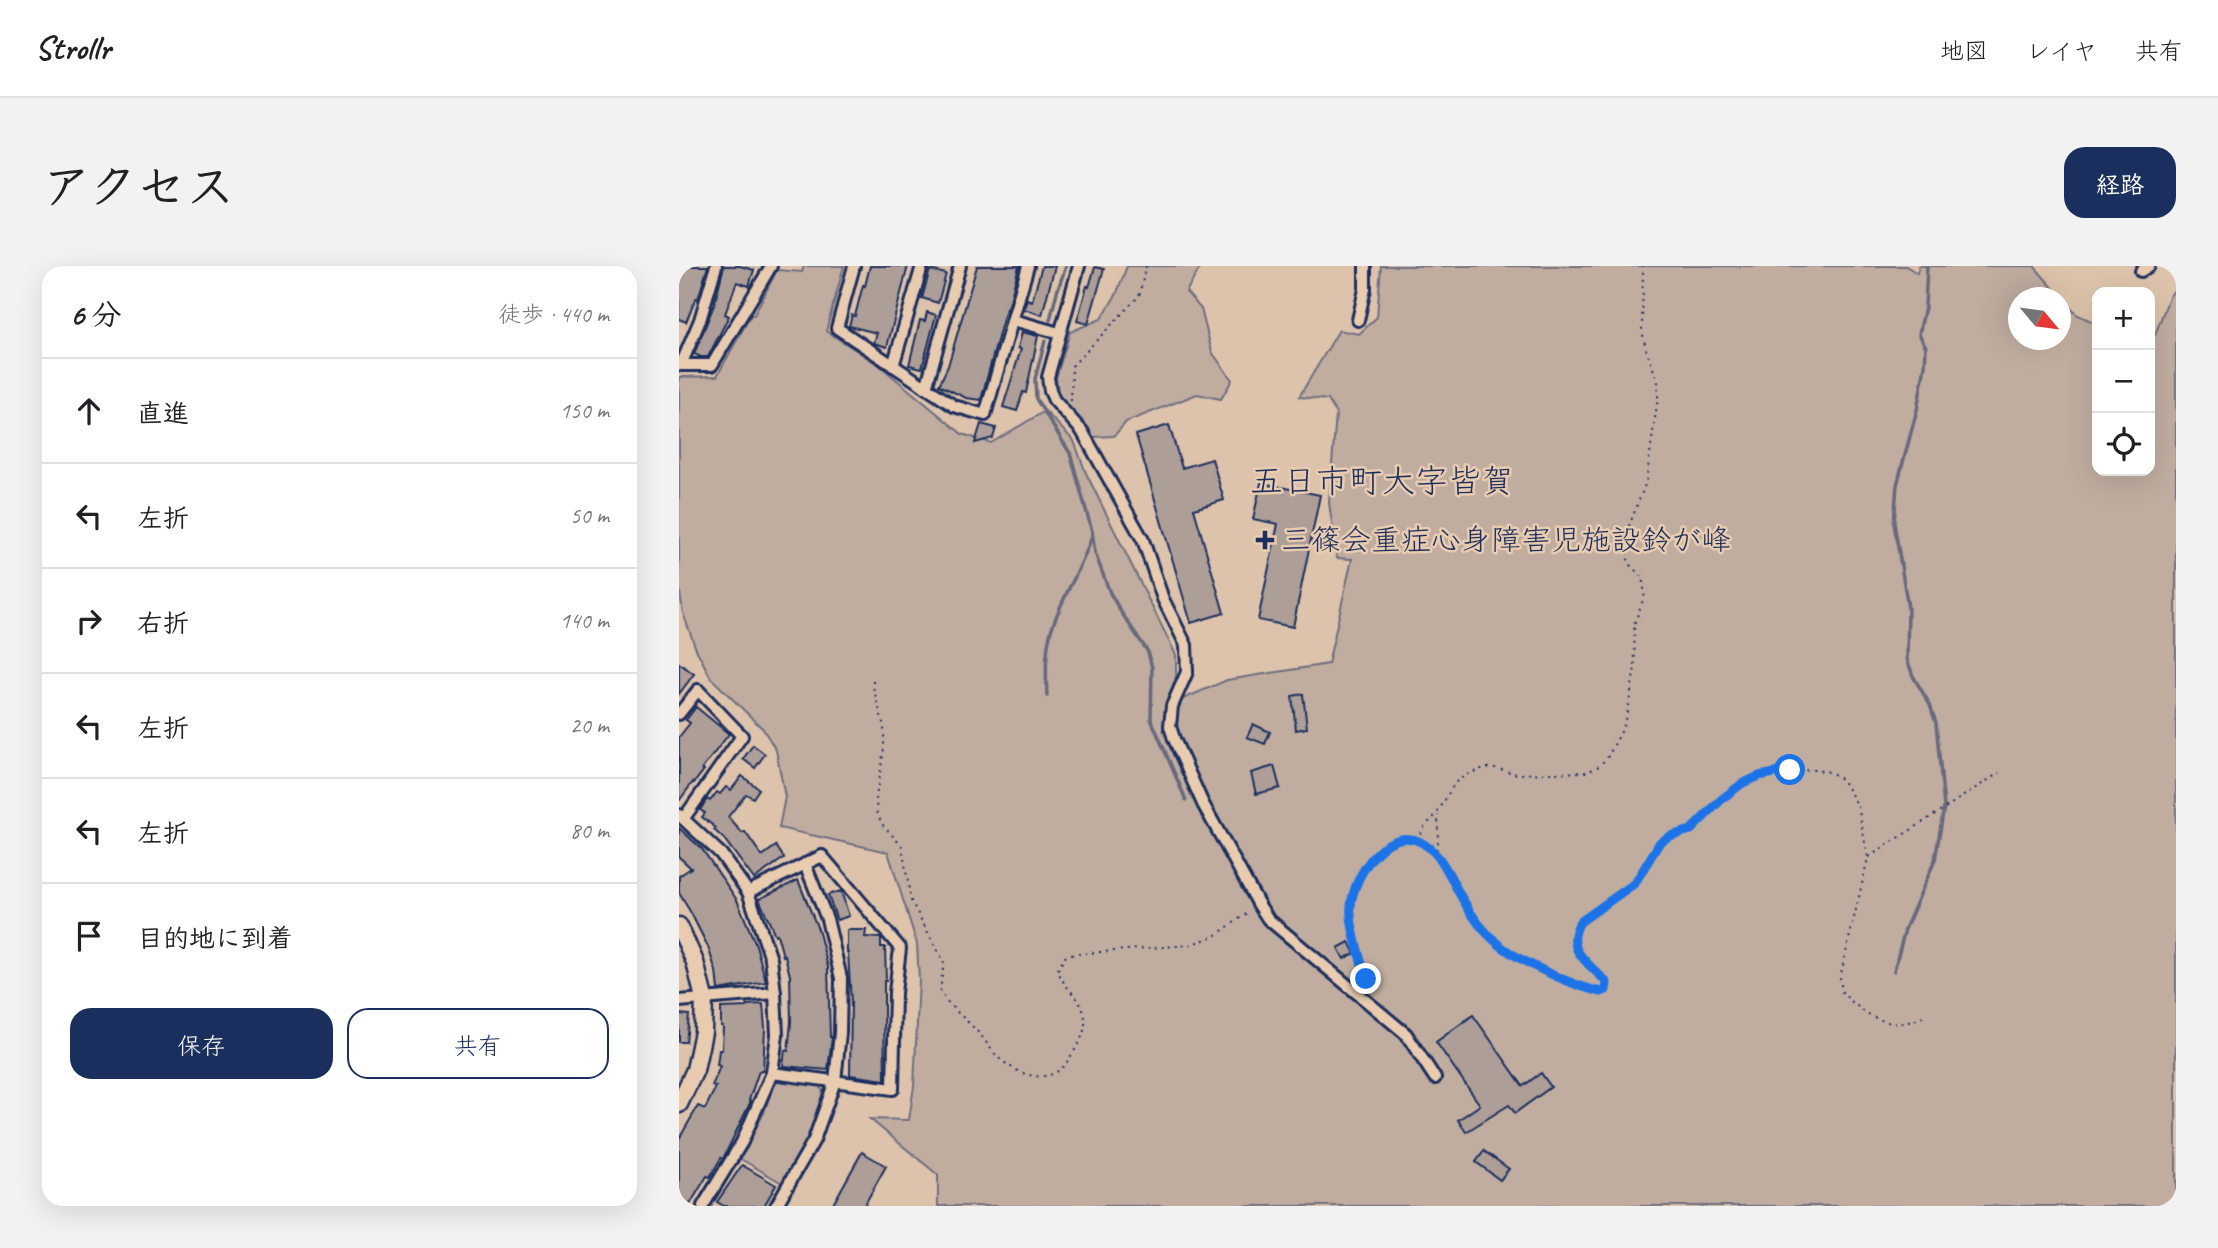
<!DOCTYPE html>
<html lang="ja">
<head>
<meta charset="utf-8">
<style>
  :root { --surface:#fff; --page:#f2f2f2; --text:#202124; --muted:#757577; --line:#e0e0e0; --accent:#1b2f5e }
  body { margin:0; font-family:Caveat,"Klee One",sans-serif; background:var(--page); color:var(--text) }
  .controls { position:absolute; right:21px; top:21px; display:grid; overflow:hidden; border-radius:14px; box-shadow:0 7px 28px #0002 }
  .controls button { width:63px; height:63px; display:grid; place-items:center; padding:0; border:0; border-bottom:2px solid var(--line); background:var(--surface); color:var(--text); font:35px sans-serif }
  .compass { position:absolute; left:1329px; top:21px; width:63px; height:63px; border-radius:50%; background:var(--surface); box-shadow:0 7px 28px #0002; rotate:119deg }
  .stop { position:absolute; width:21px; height:21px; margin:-16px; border:5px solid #1a73e8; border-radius:50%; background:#fff }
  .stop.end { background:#1a73e8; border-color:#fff; box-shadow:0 2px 7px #0008 }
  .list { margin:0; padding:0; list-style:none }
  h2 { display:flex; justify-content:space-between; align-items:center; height:91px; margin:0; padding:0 28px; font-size:30px }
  h2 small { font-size:23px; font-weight:400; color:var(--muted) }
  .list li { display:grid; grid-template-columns:46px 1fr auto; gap:21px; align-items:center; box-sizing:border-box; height:105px; padding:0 28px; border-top:2px solid var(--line) }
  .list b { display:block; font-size:26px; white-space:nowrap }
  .list em { font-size:23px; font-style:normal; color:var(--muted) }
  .actions { display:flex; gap:14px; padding:21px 28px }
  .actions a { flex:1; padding:16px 0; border:2px solid var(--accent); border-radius:21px; text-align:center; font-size:24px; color:var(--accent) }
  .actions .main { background:var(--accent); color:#fff }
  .icon { flex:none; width:38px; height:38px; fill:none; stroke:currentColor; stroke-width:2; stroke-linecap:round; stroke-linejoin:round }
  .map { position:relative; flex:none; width:1497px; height:940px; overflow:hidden; border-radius:21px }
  header { display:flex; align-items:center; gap:42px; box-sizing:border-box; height:98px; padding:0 35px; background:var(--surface); border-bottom:2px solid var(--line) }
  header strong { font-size:33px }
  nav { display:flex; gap:38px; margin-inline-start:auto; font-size:24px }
  .intro { display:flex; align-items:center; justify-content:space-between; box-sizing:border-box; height:168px; padding:0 42px }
  h1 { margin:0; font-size:49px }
  .button { padding:18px 32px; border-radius:21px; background:var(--accent); color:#fff; font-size:24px; font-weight:700 }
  main { display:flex; gap:42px; padding:0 42px }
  aside { flex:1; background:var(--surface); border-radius:21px; box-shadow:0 7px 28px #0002 }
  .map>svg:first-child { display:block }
</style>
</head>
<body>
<header>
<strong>Strollr</strong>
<nav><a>地図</a><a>レイヤ</a><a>共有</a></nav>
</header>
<div class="intro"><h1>アクセス</h1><a class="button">経路</a></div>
<main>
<aside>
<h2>6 分<small>徒歩 · 440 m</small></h2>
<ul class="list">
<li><svg class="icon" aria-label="ahead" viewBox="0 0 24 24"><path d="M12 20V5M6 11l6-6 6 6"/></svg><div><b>直進</b></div><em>150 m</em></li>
<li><svg class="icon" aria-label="left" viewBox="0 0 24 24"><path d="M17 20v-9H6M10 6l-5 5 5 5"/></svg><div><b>左折</b></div><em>50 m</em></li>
<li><svg class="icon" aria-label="right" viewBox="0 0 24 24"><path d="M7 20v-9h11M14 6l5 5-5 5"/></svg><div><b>右折</b></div><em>140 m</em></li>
<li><svg class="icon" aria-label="left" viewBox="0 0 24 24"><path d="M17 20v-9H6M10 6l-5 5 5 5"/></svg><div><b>左折</b></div><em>20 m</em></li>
<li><svg class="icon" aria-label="left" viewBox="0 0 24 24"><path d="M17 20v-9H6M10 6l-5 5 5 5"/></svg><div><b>左折</b></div><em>80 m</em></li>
<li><svg class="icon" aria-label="arrive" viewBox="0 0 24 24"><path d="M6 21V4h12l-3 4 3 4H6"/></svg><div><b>目的地に到着</b></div></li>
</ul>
<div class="actions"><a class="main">保存</a><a>共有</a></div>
</aside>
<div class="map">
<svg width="1497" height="940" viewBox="0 0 1497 940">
  <rect width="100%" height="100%" fill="#ddc3ab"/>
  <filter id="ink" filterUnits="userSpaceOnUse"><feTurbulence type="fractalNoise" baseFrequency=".0143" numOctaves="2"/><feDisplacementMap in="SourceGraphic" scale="14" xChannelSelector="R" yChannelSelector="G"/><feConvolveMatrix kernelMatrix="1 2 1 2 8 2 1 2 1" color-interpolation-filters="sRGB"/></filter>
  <g filter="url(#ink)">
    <g fill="#c0ada0" stroke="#6e6e7f" stroke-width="2" fill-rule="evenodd">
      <path d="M125 0H165L147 65 200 99 283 168 312 177 366 145 395 175 407 207 497 389V410L488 440 548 414 649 398 673 293 658 292 650 237 657 147 649 134 620 131 660 64 680 68 698 51 702 0H1227L1238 7 1240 0H1355L1397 48 1418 58V205H1471V69H1476L1490 31 1497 22V940H259V909L191 853 230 854 235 820 240 713 238 678 209 586 100 562 106 531 97 484 84 463 32 412 17 383 4 347 0 320V111L38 110 72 49H75L98 4 123 6ZM1339 32H1381V74H1339Z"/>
      <polygon points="448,0 524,0 521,2 507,26 522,43 533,86 553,114 542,133 518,128 447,156 435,170 414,171 380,132 377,112 391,66 422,53 437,29"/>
      <polygon points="102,814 140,820 144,826 127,876 103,917 60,892 85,847 94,819"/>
    </g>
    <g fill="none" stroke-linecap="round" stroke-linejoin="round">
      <g stroke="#67697d" stroke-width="3.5">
        <polyline points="371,54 378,26 387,0"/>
        <polyline points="366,75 356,113 357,133 391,187 413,265 416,287 431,327 442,346 469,386 473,402 472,453 507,534"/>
        <path d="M368 430C367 409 366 386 372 365 382 332 403 303 413 270"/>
        <polyline points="1215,705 1226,663 1256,594 1265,541 1257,457 1251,439 1234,410 1228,393 1229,342 1215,257 1218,219 1238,144 1246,100 1247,81 1240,68 1246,41 1248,0"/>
      </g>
    </g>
    <g fill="#ad9e98" stroke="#1b2f5e" stroke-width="2">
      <polygon points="0,0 29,0 19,33 17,32 7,56 0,53"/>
      <polygon points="45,0 61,0 75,4 70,20 58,16 46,48 50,50 29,91 22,91 15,88 35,39"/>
      <polygon points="191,0 229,0 208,81 195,77 198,67 170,60 173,49 176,50 184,19 186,20"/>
      <polygon points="298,0 340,0 330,39 325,49 302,134 287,132 260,119 269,100"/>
      <polygon points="363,0 376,0 363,49 345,43 348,33 353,35"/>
      <polygon points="416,1 425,3 409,58 398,55 408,20 410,21"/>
      <polygon points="251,4 267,8 259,37 243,32"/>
      <polygon points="248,46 257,49 243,102 230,99 241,54 246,55"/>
      <polygon points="343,66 359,70 347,127 344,126 338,145 324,141 342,83 339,82"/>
      <polygon points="302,158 317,162 314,172 296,177"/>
      <polygon points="490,159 503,202 533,193 545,234 515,243 545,347 512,357 457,169"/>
      <polygon points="582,217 641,229 614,361 579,354 599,258 574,253"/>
      <polygon points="0,397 15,408 0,428"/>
      <polygon points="624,428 628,462 617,464 613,430"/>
      <polygon points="17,441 50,468 23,503 25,504 15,517 14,516 0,535 0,471 11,457 7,454"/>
      <polygon points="574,458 591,466 586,478 568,471"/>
      <polygon points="74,479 86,488 76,502 64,493"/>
      <polygon points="595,500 601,522 577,528 572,507"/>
      <polygon points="63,510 80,523 74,532 67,528 49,551 63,567 66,566 83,590 97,580 105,592 75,613 45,573 35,564 37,562 23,551 26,547 21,544 28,533 31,535 38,526 41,528 47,521 52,524"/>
      <polygon points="0,562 23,583 58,634 77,679 87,716 39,724 37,705 29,681 12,647 0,627 0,610 12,602 0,591"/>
      <polygon points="119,614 139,663 149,701 151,771 153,771 149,804 104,800 106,784 109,785 112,756 111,710 106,689 104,690 98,668 96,669 80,633"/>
      <polygon points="162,625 170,650 158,654 149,629"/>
      <polygon points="168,664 187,664 186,671 202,672 202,681 206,681 207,715 205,715 205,745 206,814 171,809 172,736 169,687 168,686"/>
      <polygon points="670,676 676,687 665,693 659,682"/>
      <polygon points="84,738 86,762 84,805 80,805 70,834 72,835 44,893 42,892 31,911 28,910 10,940 0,940 0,873 19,840 26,843 37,821 33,820 41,800 38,799 40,784 43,784 44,760 42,760 42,742 68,741 68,739"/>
      <polygon points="0,748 10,749 7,776 0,776"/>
      <polygon points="794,749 844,820 862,807 872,821 836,847 830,839 787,866 779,854 801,839 757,776"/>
      <polygon points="805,885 830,903 821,914 797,896"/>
      <polygon points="183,886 207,900 185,940 153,940"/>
      <polygon points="63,899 97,919 85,940 45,940 38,936"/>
    </g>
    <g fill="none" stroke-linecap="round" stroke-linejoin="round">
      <defs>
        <g id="street">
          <polyline points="37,0 21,54 2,99 33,99 92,0"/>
          <polyline points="175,0 158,62 275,140 306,149 349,0"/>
          <polyline points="400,0 369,111 371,125 375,134 403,165 464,274 484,333 507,379 508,406 493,440 491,460 495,473 524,538 580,639 589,653 727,768 756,812"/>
          <polyline points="1462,5 1470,0"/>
          <polyline points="334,54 380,67"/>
          <polyline points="679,54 686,23 686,0"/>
          <polyline points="214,100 243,0"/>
          <polyline points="247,122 281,0"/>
          <polyline points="0,448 19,424 63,470 5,552"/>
          <polyline points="0,549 42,588 69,626 92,693 96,727 98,769 93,807 63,876 24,940"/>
          <polyline points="69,626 143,590 221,682 216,727 214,823 93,807"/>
          <polyline points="0,735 96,727"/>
          <polyline points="97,940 135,874 156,815 161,767 162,712 148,653 126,598"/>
        </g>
        <polyline id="secondary" points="0,660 16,696 25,732 24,766 16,804 0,838"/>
      </defs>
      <use href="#street" stroke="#1b2f5e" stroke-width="16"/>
      <use href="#secondary" stroke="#1b2f5e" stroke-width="21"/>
      <g stroke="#1b2f5e" stroke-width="2" stroke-dasharray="2 5" stroke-linecap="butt">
        <polyline points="392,135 393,100 460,30 467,0"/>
        <path d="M194 415V421L205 460V483L197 531 198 547 203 558 223 580 232 635 265 696 261 724C269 741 285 751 297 764 306 773 312 785 321 793 342 811 373 821 390 793 397 782 407 769 406 754 405 731 383 723 379 703L386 691 396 688 510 679 536 670 570 646"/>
        <polyline points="738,574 744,562 758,548 772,523 778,515 789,508 805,502 816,502 838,508 908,506 920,500 928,492 943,464 949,443 956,402 955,359 966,328 963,311 950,298 946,279 947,268 967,216 979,131 979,116 967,83 963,64 964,0"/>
        <polyline points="757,584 759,581 759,549"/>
        <polyline points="1190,591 1320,507"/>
        <path d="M686 713C682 694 669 656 671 639 675 611 704 563 738 574 744 576 751 582 756 586 773 611 784 642 804 664 826 689 890 719 922 726L927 724 928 717C911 697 884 685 901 656L956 617 981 576 991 570 1012 564 1044 532 1064 517 1093 506 1134 504 1147 505 1157 509 1164 515 1179 540 1189 592 1161 712 1163 726C1177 742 1203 761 1226 757 1233 755 1240 752 1247 750"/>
      </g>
      <use href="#street" stroke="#e9ccb0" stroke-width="10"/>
      <use href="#secondary" stroke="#e9ccb0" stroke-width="16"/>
    </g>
  </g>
  <g fill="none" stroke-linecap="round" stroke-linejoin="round" filter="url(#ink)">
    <path stroke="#1a73e8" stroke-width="9" d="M687 713C682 693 670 659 672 640 674 610 709 555 745 578 765 591 772 614 784 634 793 650 803 664 817 676 838 695 895 720 922 726L927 724 928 717C911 697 884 685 901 656L956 617 981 576 991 570 1012 564 1044 532 1064 517 1080 510 1111 504"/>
  </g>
  <path fill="#1b2f5e" stroke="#e9ccb0" stroke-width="2.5" d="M582.5 263.5h7v7h7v7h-7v7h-7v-7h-7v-7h7z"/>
  <g text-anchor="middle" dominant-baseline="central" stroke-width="5" stroke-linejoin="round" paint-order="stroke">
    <g font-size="30" fill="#1b2f5e" stroke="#e9ccb0" text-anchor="start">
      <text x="602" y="274">三篠会重症心身障害児施設鈴が峰</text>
    </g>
    <g font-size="33" fill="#1b2f5e" stroke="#e9ccb0">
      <text x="703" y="215">五日市町大字皆賀</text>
    </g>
  </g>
</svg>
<div class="controls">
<button>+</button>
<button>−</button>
<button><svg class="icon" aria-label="locate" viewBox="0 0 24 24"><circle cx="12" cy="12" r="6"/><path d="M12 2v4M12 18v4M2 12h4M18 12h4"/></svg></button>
</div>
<svg class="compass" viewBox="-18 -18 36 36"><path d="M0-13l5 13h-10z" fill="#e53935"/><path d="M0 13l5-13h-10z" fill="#757577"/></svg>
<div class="stop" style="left:1111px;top:504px"></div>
<div class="stop end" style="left:687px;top:713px"></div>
</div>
</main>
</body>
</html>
